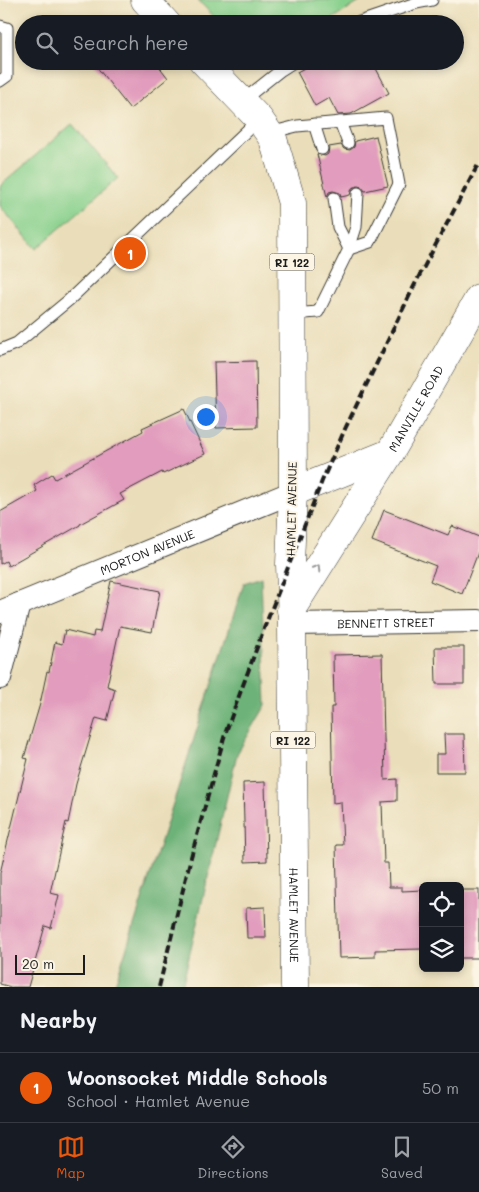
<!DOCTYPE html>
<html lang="en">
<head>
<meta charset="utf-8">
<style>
  :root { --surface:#171b24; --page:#242831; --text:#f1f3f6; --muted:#9ea1a6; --line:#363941; --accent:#ea580c }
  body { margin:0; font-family:Mali,sans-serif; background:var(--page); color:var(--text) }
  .controls { position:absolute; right:15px; bottom:15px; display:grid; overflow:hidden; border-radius:8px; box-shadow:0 2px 8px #0003 }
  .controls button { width:45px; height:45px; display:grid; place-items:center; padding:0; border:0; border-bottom:1px solid var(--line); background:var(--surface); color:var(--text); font:25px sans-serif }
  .scale { position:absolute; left:15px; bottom:12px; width:70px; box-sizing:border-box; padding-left:5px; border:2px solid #1c1c1c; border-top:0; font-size:14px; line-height:18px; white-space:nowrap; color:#1c1c1c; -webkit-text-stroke:4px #fcf5e5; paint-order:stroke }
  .you { position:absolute; left:205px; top:416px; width:18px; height:18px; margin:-12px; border:4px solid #fff; border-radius:50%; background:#1a73e8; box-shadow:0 0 0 8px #1a73e833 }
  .badge { display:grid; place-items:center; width:32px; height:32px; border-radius:50%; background:var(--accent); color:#fff; font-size:16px; font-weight:700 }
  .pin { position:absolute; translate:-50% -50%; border:2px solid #fff; box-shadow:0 1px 5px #0006 }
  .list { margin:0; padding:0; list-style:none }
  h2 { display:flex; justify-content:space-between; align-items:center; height:65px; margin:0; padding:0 20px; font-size:21px }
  h2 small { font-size:16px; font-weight:400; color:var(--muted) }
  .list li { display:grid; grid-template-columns:32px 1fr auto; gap:15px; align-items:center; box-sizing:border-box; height:70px; padding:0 20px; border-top:1px solid var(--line) }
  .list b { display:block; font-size:19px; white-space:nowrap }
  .list p { margin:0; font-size:16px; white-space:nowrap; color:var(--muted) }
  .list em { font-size:16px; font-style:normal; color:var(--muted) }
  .icon { flex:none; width:28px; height:28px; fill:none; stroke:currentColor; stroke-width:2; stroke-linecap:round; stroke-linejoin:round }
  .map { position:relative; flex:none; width:479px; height:987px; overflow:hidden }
  .search { position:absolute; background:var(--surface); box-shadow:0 2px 8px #0003; left:15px; right:15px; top:15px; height:55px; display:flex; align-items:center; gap:12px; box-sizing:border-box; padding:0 18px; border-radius:28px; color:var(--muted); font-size:19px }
  .sheet { height:135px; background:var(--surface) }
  nav { display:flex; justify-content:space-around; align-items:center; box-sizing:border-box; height:70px; border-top:1px solid var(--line); background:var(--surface); font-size:14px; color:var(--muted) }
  nav a { display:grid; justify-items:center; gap:2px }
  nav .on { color:var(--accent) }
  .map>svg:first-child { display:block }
</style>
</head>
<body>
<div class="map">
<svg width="479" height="987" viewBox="0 0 479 987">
  <rect width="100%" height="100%" fill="#fcf5e5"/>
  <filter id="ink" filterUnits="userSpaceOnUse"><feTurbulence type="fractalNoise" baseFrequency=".02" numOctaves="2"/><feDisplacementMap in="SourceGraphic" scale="10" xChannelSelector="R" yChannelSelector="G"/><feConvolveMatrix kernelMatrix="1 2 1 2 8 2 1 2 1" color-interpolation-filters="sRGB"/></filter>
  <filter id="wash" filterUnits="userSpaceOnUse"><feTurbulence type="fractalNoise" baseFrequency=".0096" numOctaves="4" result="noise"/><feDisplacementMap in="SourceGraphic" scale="20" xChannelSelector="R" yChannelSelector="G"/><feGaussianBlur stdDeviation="1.12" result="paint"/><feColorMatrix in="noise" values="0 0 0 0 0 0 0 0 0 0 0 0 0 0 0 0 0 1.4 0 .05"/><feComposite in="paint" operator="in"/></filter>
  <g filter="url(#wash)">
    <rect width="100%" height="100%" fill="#eadeba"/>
    <g fill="#87d08c" stroke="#527654">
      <polygon points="198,0 363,0 324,24 221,24"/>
      <polygon points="72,124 118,178 36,249 0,206 0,186"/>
    </g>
    <polygon fill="#6db278" stroke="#44674a" points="261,577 266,705 237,754 182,987 114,987 244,583"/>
    <g id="blocks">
      <g fill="#e29cbd">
        <polygon points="92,61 155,61 168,78 130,109"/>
        <polygon points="317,61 372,61 389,93 351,114 338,115 329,98 315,106 297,72"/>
        <polygon points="376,136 388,186 365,191 362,187 358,186 352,188 350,195 341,197 340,193 333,191 329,192 327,197 317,154 325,156 328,154 329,147 341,145 344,149 350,150 354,147 355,141"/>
        <polygon points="256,361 257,427 216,428 214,362"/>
        <polygon points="184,409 205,454 163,474 162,472 120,494 124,500 80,524 80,525 8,566 6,561 0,564 0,512 37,491 34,485 52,474 55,479 143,431 142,428"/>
        <polygon points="384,510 448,535 452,526 479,537 479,550 462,594 430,581 436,566 372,541"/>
        <polygon points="111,581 160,591 152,632 120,626 107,686 115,689 107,721 96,718 76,784 68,823 66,822 50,893 59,895 51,928 45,926 28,987 11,987 0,984 0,873 28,759 24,758 40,704 47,671 49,672 55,642 62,644 65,630 93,637 94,631 100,632"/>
        <polygon points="435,647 464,647 464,684 436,684"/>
        <polygon points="382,654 385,780 397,779 397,801 382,802 384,863 388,863 389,887 402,887 402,891 423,890 423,949 375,950 375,957 339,958 336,845 343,845 341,802 333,803 331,707 334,707 333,655"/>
        <polygon points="444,734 464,734 465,772 436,772 436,754 445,754"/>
        <polygon points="265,782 267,861 245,862 243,783"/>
        <rect x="460" y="890" width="19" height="68"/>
        <polygon points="265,907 266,938 247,938 246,908"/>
      </g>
    </g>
  </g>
  <g filter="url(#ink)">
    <use href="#blocks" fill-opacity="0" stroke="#3b3934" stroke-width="1"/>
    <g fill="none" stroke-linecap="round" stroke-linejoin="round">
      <defs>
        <g id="service">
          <polyline points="354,24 416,3 432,0"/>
          <polyline points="0,26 7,28 7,76 0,81"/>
          <polyline points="242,101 281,70 295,61"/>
          <polyline points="340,122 348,143"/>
          <polyline points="314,124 322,149"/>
          <polyline points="269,133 297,126 386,118 399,184 370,242 349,249 338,227 334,198"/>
          <polyline points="292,314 318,312 349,249 356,227 358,193"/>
          <polyline points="0,350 17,343 69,300 259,119"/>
        </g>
        <g id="minor">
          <path id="s1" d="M0 612 293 492"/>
          <path id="s2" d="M292 624 479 621"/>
          <polyline points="0,678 19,604"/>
        </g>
        <g id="secondary">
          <path id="s3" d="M293 492 390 453 479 298"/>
        </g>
        <g id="primary">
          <polyline points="145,0 167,24"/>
          <path id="s4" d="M203 61 259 119 273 139 292 203 293 492 290 564 292 624 295 987"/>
          <polyline points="291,610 390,453"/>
        </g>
      </defs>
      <use href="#service" stroke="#3b3934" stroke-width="13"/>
      <use href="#minor" stroke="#3b3934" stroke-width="24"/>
      <use href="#secondary" stroke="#3b3934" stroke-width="29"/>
      <use href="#primary" stroke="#3b3934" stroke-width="29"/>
      <use href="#service" stroke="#fff" stroke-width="11"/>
      <use href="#minor" stroke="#fff" stroke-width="22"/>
      <use href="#secondary" stroke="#fff" stroke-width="28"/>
      <use href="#primary" stroke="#fff" stroke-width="28"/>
      <polyline stroke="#1c1c1c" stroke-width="4" stroke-dasharray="8 4" stroke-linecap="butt" points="159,987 191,857 225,734 263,631 322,481 345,429 416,282 479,163"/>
    </g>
    <defs><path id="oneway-chevron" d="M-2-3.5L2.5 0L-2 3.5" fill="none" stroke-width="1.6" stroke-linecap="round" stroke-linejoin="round" transform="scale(1.25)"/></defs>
    <use stroke="#999" href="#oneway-chevron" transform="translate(317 568) rotate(-58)"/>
  </g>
  <g text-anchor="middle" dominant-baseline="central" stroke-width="4" stroke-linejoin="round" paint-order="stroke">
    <g fill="#fcf5e5" stroke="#5f5d58" stroke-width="1">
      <rect x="269.5" y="253.5" width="45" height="17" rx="4"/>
      <rect x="270.5" y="731.5" width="45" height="17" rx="4"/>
    </g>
    <g font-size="11" font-weight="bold" fill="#1c1c1c">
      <text x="292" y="262">RI 122</text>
      <text x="293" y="740">RI 122</text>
    </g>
    <g font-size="12" fill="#1c1c1c" stroke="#fcf5e5">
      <text stroke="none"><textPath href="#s3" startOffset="156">MANVILLE ROAD</textPath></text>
      <text transform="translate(291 509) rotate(-89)">HAMLET AVENUE</text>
      <text stroke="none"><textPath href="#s1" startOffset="159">MORTON AVENUE</textPath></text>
      <text stroke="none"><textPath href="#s2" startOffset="94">BENNETT STREET</textPath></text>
      <text stroke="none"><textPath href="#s4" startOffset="884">HAMLET AVENUE</textPath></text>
    </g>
  </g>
</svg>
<div class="controls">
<button><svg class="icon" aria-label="locate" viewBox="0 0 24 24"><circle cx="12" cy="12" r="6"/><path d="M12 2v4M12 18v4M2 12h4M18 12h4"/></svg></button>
<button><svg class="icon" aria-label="layers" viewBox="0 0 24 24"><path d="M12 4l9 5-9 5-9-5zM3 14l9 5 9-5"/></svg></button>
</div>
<div class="scale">20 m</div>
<div class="you"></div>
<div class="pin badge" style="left:130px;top:253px">1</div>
<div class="search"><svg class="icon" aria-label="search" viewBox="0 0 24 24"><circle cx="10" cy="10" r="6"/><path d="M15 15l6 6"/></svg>Search here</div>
</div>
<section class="sheet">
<h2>Nearby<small></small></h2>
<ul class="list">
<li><span class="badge">1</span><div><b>Woonsocket Middle Schools</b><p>School · Hamlet Avenue</p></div><em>50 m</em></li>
</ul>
</section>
<nav>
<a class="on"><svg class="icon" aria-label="map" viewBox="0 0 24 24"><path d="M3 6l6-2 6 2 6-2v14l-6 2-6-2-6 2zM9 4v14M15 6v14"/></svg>Map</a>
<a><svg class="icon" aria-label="directions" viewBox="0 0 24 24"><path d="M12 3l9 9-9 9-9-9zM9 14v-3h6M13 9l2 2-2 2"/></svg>Directions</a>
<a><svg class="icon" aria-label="saved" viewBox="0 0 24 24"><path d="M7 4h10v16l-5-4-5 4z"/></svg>Saved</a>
</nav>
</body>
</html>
